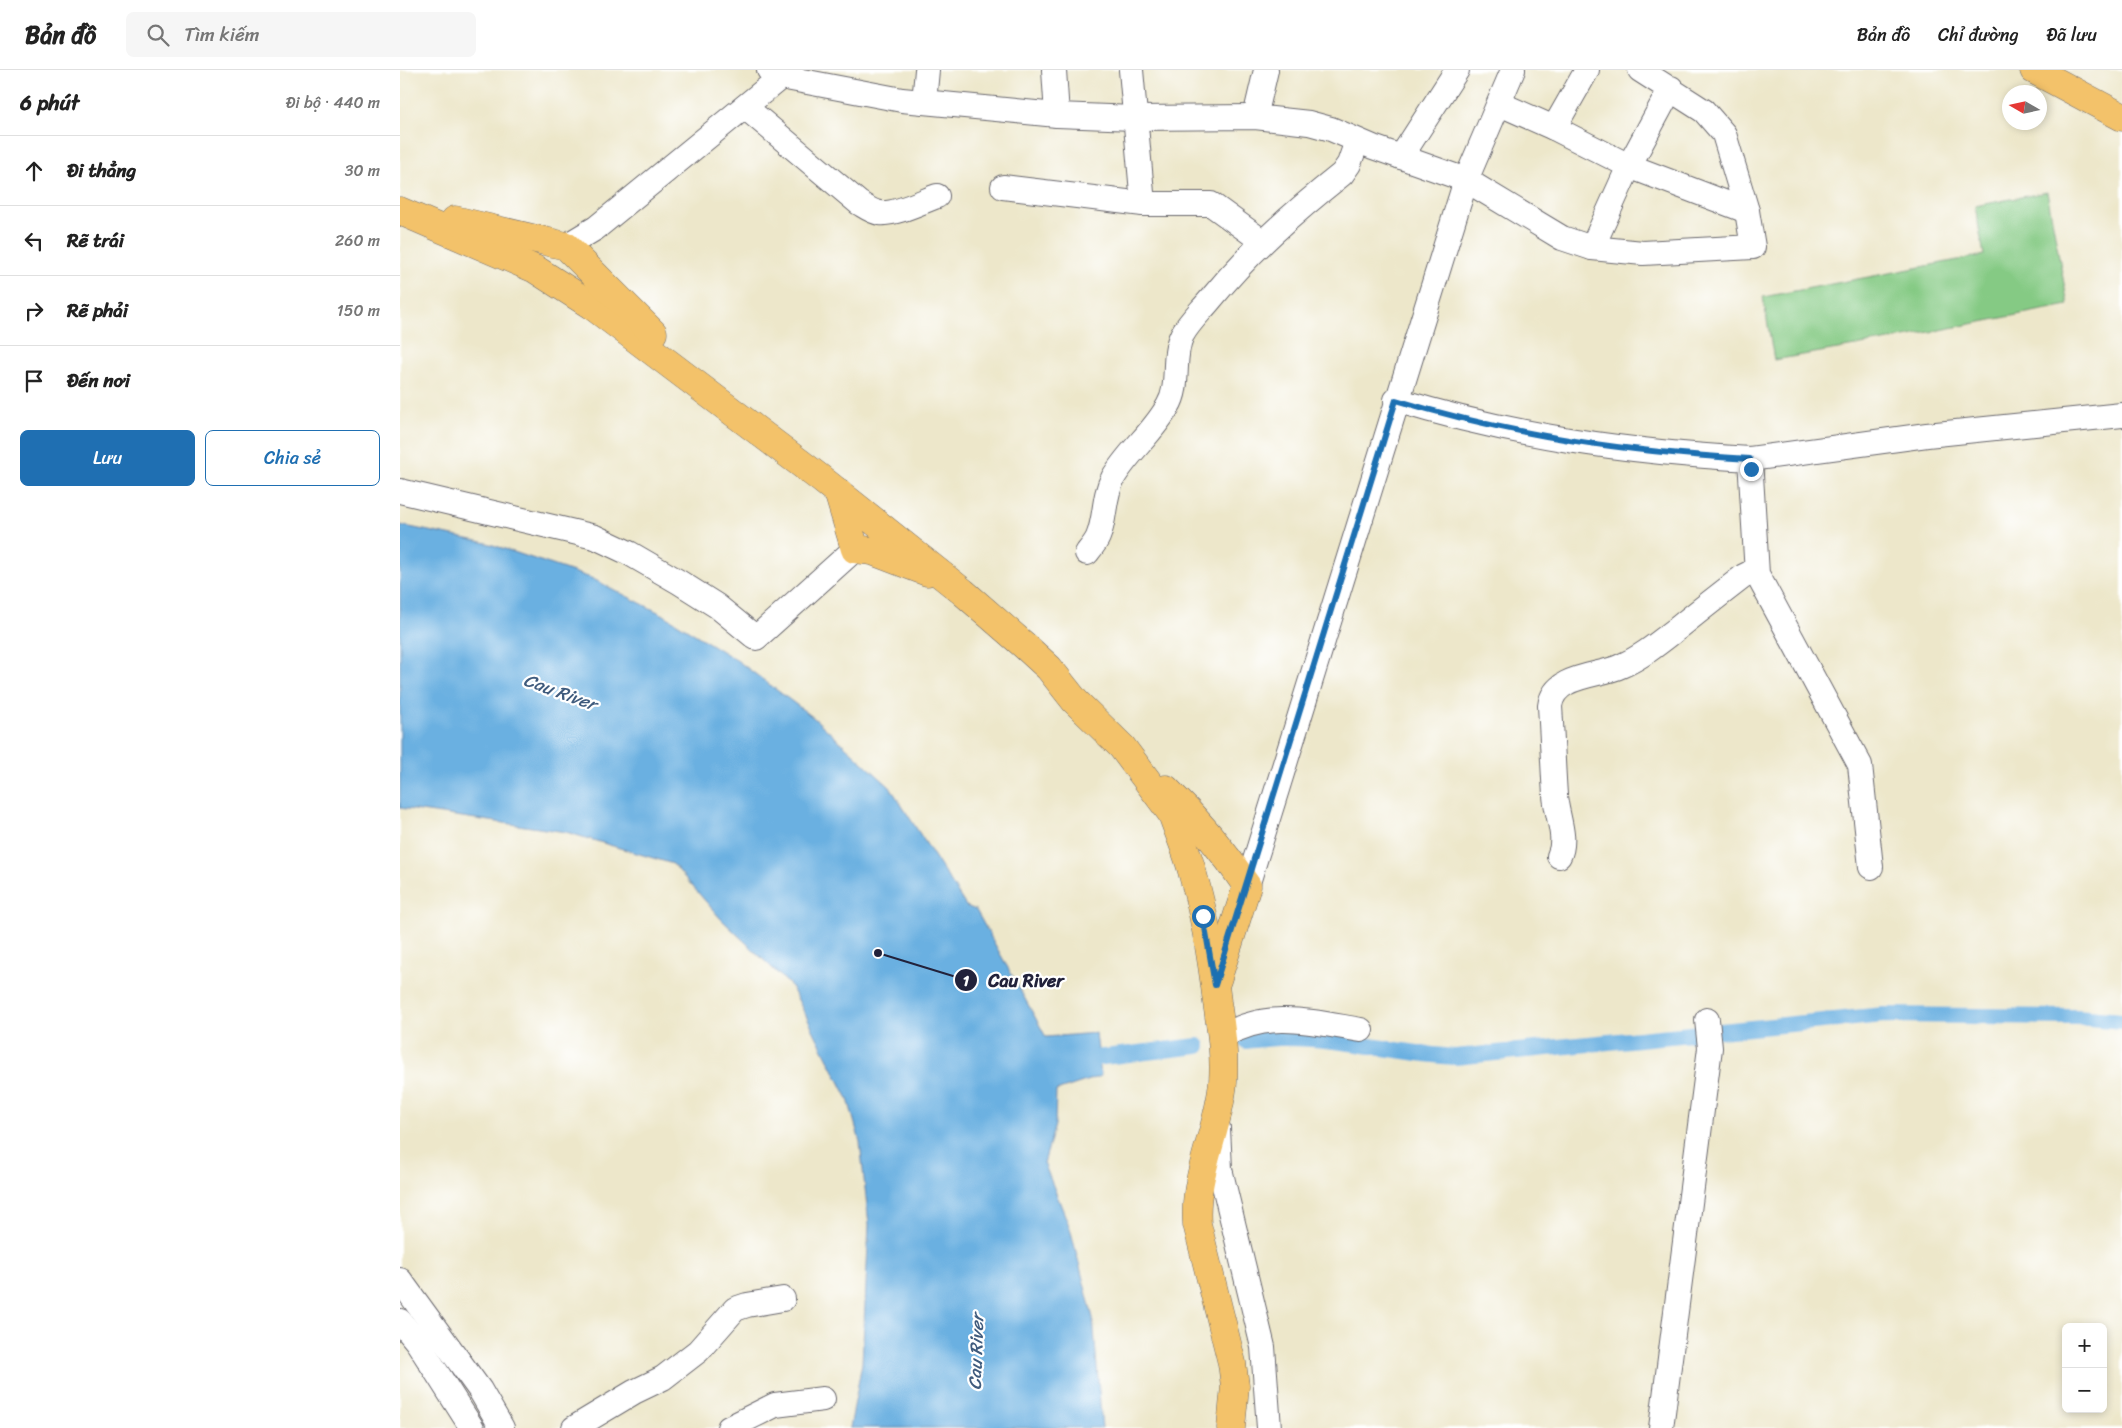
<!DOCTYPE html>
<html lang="vi">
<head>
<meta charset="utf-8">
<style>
  :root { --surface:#fff; --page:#f6f6f6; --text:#222; --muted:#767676; --line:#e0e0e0; --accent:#1f6fb2 }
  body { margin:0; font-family:Sriracha,sans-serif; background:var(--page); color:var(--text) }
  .controls { position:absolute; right:15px; bottom:15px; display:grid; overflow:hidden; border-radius:8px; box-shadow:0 2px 8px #0003 }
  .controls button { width:45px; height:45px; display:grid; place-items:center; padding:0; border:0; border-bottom:1px solid var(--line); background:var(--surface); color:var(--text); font:25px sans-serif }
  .compass { position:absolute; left:1602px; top:15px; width:45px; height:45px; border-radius:50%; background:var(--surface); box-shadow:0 2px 8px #0003; rotate:279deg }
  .stop { position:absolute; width:15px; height:15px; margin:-11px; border:4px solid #1f6fb2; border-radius:50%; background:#fff }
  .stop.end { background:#1f6fb2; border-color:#fff; box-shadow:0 1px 5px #0008 }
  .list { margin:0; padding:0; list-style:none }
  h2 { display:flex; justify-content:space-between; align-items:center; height:65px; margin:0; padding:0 20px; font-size:21px }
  h2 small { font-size:16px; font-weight:400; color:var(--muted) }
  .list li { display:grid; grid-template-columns:32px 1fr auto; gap:15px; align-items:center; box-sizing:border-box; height:70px; padding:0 20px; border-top:1px solid var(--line) }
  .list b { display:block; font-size:19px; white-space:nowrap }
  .list em { font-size:16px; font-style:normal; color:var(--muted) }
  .actions { display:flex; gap:10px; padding:15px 20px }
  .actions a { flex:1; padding:11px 0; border:1px solid var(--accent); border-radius:8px; text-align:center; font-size:18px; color:var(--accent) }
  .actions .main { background:var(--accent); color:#fff }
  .icon { flex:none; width:28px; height:28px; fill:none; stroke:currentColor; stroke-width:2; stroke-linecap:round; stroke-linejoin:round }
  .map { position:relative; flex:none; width:1722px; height:1358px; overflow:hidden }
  header { display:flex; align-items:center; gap:30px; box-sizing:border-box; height:70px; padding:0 25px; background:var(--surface); border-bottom:1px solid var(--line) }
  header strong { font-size:24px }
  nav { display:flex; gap:28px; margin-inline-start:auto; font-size:18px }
  .search { width:350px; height:45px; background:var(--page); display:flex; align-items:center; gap:12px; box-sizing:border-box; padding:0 18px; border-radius:8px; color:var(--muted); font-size:19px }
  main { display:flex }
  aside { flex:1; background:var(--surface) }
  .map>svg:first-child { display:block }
</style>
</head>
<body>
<header>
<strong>Bản đồ</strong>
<div class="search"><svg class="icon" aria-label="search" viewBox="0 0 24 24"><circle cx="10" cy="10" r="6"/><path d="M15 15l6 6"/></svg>Tìm kiếm</div>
<nav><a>Bản đồ</a><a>Chỉ đường</a><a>Đã lưu</a></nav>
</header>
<main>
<aside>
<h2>6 phút<small>Đi bộ · 440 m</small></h2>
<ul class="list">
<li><svg class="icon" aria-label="ahead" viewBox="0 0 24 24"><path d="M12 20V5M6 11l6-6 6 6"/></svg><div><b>Đi thẳng</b></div><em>30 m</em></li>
<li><svg class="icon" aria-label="left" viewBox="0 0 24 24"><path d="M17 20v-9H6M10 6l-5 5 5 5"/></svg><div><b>Rẽ trái</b></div><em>260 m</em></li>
<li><svg class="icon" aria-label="right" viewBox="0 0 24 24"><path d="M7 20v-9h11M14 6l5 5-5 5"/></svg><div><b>Rẽ phải</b></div><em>150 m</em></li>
<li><svg class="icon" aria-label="arrive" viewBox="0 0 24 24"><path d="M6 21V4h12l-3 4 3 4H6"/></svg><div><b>Đến nơi</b></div></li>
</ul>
<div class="actions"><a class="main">Lưu</a><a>Chia sẻ</a></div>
</aside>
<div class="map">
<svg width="1722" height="1358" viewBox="0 0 1722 1358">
  <rect width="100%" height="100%" fill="#fff"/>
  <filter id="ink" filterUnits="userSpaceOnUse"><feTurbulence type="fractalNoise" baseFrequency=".02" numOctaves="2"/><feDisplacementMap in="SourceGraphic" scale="10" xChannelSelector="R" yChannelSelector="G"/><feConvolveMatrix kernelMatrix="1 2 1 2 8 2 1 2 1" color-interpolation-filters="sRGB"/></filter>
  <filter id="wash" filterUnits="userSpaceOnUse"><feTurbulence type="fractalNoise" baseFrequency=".0096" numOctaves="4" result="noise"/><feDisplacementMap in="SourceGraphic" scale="20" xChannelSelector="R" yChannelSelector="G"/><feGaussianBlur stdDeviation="1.12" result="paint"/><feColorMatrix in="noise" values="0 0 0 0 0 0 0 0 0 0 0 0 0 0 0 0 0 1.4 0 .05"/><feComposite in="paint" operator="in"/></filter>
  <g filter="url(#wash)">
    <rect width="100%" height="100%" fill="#ede7ca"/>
    <polygon fill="#85ca84" stroke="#547660" points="1647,122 1668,235 1484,271 1374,290 1363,227 1584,185 1575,136"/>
    <polygon fill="#6bb0e1" stroke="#46698e" points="0,455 87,473 191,508 264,545 338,591 414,648 490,717 566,836 576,840 646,967 696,963 701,1006 656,1021 655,1055 644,1093 670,1158 693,1248 702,1358 450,1358 462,1293 469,1155 460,1072 448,1029 391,916 321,849 273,794 166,762 0,738"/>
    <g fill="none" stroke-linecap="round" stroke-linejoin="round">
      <g stroke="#6bb0e1" stroke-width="16">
        <polyline points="1321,961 1484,945 1677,947 1722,951"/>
        <path d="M846 971C858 970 869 968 880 968 939 967 997 983 1055 987L1301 963"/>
        <polyline points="678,990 798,976"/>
      </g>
    </g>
  </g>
  <g filter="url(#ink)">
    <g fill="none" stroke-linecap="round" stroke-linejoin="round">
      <defs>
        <g id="minor">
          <polyline points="369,0 381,7 502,30 657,45 734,48 855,47 909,53 931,59 973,77 1066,110 1162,168 1192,178 1243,183 1353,177 1347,141 1324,64 1304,41 1240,0"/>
          <polyline points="654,0 657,45"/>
          <polyline points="731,0 743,134"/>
          <polyline points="524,32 527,0"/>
          <polyline points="1100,34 1154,58 1229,96 1347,141"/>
          <path d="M345 37 459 133C466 137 472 142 480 143 495 145 523 131 537 126"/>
          <polyline points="855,47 866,0"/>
          <polyline points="1154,58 1187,0"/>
          <polyline points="1001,87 1057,0"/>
          <polyline points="603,117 743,134 811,134 862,171"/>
          <polyline points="166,176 196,158 381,7"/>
          <polyline points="1192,178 1229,96 1271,18"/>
          <path d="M996 330C1113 366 1228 382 1350 389L1357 504 1460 695 1471 797"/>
          <polyline points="1350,389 1527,365 1722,345"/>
          <polyline points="0,421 195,467 229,483 279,512 317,536 356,568 455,479"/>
          <path d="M687 483C691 478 696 472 698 467 706 448 703 427 713 408 728 382 753 363 768 336 781 315 771 287 782 265 789 252 801 241 810 230 850 181 893 143 942 104L949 94 957 71"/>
          <path d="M1159 786C1168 768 1156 744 1155 725 1153 696 1152 666 1150 636 1154 604 1198 607 1221 596 1242 587 1260 572 1278 558 1300 540 1322 523 1344 506L1356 500"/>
          <polyline points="847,816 1066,110 1113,0"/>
          <path d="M822 967C867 939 912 952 961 960"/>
          <polyline points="818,1058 820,1099 863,1277 869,1358"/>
          <polyline points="0,1210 80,1320 102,1358"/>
          <polyline points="0,1251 18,1273 72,1358"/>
          <polyline points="174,1358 234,1322 263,1308 298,1281 335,1239 347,1235 383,1229"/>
          <polyline points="329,1358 375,1335 423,1329"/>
          <polyline points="1261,1358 1310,978 1307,950"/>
        </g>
        <g id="major">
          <polyline points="1634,0 1722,47"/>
          <path d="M0 141 135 199 194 237 420 408 563 522 625 576 649 598 675 631 722 677 767 737 772 744C779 764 788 784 793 805 805 846 812 890 817 932 821 959 825 985 823 1012 819 1060 793 1105 797 1154L832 1293 835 1316 831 1358"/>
          <polyline points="55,150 166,176 253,263"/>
          <polyline points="438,422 455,479 472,481 527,502"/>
          <path d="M766 719C797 749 823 780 847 816L817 910"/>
        </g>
      </defs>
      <use href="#minor" stroke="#69676d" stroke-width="26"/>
      <use href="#major" stroke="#69676d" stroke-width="29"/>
      <use href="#minor" stroke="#fff" stroke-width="24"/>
      <use href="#major" stroke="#f3c26a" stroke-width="28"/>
    </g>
  </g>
  <g fill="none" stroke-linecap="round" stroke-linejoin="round" filter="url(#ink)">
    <path stroke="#1f6fb2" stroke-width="6" d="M803 846 815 915 996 330C1114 366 1228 382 1350 389L1351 399"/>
  </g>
  <g text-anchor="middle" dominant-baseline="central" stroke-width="4.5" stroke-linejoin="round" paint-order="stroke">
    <g font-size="18" font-style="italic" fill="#3f5b7d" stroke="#fff">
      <text transform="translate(160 622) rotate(20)">Cau River</text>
      <text transform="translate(576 1282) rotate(-88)">Cau River</text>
    </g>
  </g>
  <path fill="none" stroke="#22223b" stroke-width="2" d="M478 883L566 910"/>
  <g fill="#22223b" stroke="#fff" stroke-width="2">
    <circle cx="478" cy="883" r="5"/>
    <circle cx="566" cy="910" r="12"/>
  </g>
  <g font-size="15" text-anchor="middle" font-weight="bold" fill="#fff">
    <text x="566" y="916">1</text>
  </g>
  <g font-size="18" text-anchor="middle" font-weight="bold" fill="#22223b" stroke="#fff" stroke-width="4.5" stroke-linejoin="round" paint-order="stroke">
    <text x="626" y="917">Cau River</text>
  </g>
</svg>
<div class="controls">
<button>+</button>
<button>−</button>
</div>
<svg class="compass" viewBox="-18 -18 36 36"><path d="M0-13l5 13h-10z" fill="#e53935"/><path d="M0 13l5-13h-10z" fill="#767676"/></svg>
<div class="stop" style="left:803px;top:846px"></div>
<div class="stop end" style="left:1351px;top:399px"></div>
</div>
</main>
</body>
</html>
